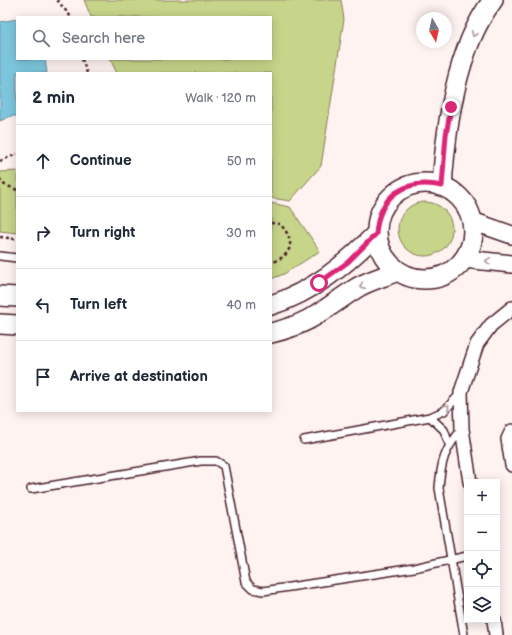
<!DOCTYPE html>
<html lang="en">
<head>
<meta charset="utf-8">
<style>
  :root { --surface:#fff; --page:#f6f6f7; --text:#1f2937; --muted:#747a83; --line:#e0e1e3 }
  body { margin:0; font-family:"Balsamiq Sans",sans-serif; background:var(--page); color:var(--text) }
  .controls { position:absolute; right:12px; bottom:12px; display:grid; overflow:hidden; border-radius:0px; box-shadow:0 2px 10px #0003 }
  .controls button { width:36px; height:36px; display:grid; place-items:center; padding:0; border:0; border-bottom:1px solid var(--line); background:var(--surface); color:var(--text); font:20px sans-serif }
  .compass { position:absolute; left:416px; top:12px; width:36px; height:36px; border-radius:50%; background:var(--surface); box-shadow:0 2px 10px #0003; rotate:171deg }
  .stop { position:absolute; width:12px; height:12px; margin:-9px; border:3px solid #db2777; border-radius:50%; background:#fff }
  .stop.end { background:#db2777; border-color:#fff; box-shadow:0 1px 4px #0008 }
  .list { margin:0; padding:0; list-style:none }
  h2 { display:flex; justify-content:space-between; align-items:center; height:52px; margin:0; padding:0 16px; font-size:17px }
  h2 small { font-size:13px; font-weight:400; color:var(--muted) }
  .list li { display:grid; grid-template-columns:26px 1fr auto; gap:12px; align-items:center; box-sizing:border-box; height:72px; padding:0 16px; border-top:1px solid var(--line) }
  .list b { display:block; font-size:15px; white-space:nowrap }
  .list em { font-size:13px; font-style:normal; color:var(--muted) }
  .icon { flex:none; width:22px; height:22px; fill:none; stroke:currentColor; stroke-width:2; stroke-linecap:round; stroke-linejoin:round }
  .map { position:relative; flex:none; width:512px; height:635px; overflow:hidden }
  .search { position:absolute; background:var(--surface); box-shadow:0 2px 10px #0003; left:16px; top:16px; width:256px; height:44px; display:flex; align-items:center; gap:10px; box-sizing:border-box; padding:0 14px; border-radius:0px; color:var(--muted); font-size:15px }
  .panel { position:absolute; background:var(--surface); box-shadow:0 2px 10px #0003; left:16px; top:72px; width:256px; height:340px; border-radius:0px }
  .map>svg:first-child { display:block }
</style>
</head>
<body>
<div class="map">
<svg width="512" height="635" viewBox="0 0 512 635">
  <rect width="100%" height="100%" fill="#fff3f1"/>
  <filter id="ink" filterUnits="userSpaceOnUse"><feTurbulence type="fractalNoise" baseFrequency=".025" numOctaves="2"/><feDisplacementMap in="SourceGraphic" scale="8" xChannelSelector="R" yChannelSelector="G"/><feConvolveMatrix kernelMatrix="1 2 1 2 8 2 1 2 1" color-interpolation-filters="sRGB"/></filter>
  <g filter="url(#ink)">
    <g fill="#c6d589" stroke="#887a5a">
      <polygon points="84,0 341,0 344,19 321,166 290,201 271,198 271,73 117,73 110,59 271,59 271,17 91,17"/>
      <polygon points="17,171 17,233 0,231 0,172"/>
      <circle cx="425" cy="229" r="27"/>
      <polygon points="271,203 290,207 320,251 284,274 271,279"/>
    </g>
    <polygon fill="#7dc7de" stroke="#698496" points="17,19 17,59 45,59 47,73 17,73 17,116 11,116 0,121 0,22"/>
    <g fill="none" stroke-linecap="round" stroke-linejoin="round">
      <defs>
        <g id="service">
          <polyline points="0,256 17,258"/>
          <polyline points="430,417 444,430 449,444"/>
          <path d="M462 429C444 450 441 462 439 488L464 635"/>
          <polyline points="304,440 430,417 444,411 461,393"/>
          <polyline points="31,489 201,461 216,461 224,466 246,582 253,589 263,591 414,568 467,556"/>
        </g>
        <g id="minor">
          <polyline points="512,431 508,439 512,465"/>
          <polyline points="470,482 462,429 461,392 477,344 491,325 512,308"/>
          <polyline points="494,620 496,635"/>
        </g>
        <g id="tertiary">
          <polyline points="472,221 512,235"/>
          <polyline points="464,259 512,264"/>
        </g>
        <g id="secondary">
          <circle cx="425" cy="231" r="48"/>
          <path d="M442 186C446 127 456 48 493 0"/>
          <polyline points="0,296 17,297"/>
          <path d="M271 305C313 292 346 264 376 234"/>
          <polyline points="0,324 17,325"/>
          <path d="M271 333C310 324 323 310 355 289 367 281 384 277 397 271"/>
        </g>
      </defs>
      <use href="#service" stroke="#4a1f2b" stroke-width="10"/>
      <use href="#minor" stroke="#4a1f2b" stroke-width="16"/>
      <use href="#tertiary" stroke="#4a1f2b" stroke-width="20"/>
      <use href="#secondary" stroke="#4a1f2b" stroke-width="22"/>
      <g stroke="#4a1f2b" stroke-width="2.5" stroke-dasharray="3 3" stroke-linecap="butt">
        <polyline points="57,0 71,17"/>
        <polyline points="82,59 87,73"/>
        <polyline points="0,161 17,154"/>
        <polyline points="0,179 3,184 17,190"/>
        <path d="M271 223 280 224C296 241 293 255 271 263"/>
        <polyline points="0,237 17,239"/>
      </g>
      <use href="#service" stroke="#fff" stroke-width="7"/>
      <use href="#minor" stroke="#fff" stroke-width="13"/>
      <use href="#tertiary" stroke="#fff" stroke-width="17"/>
      <use href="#secondary" stroke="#fff" stroke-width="19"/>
    </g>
    <defs><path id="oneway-chevron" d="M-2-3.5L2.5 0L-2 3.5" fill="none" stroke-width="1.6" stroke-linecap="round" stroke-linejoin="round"/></defs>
    <g stroke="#ae9aa0">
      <use href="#oneway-chevron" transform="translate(474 34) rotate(113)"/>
      <use href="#oneway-chevron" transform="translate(488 261) rotate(-175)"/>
      <use href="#oneway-chevron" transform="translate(362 286) rotate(156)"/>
      <use href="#oneway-chevron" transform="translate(447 407) rotate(-43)"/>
    </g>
  </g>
  <g fill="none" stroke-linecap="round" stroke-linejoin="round" filter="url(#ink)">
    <path stroke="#db2777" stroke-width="5" d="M319 283 348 262 376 234C379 195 405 178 442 186L446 135 451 107"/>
  </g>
</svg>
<div class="controls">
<button>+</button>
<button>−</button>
<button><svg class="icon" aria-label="locate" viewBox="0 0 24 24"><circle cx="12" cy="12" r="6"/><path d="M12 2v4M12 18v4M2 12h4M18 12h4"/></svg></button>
<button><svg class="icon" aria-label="layers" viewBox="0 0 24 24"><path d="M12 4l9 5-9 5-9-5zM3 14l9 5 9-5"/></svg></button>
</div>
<svg class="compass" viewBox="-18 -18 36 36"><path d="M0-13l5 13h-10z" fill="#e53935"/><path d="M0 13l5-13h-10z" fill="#747a83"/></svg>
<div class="stop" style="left:319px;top:283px"></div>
<div class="stop end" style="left:451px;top:107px"></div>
<div class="search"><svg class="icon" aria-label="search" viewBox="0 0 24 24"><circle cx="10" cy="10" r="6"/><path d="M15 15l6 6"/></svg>Search here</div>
<section class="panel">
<h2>2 min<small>Walk · 120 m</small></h2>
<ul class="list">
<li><svg class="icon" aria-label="ahead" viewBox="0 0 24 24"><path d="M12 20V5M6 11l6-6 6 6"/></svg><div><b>Continue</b></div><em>50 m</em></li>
<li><svg class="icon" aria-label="right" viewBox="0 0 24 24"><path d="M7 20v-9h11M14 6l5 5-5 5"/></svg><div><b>Turn right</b></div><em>30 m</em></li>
<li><svg class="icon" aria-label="left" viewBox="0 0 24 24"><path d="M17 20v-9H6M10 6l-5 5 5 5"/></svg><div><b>Turn left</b></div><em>40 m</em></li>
<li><svg class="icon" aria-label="arrive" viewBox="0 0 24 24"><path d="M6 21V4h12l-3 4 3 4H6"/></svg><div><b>Arrive at destination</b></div></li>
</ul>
</section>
</div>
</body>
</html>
